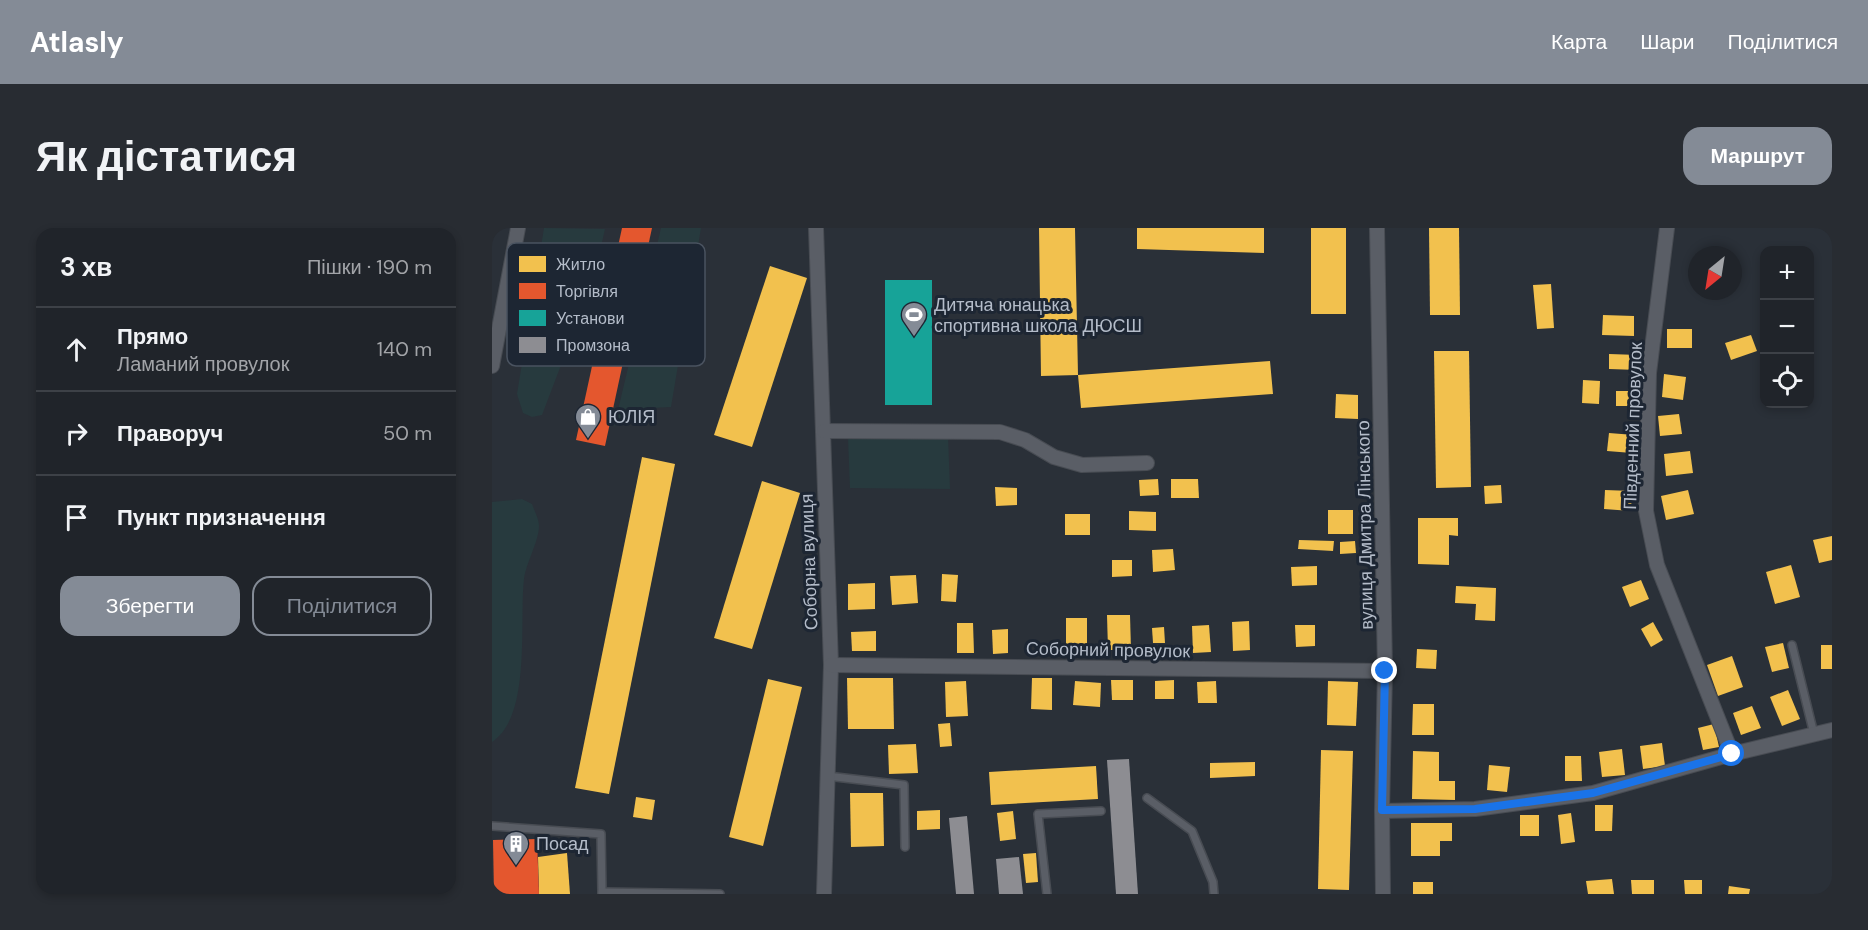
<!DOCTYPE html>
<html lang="uk">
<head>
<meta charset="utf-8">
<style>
  :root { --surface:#20242a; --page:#282c32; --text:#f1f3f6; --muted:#a2a4a8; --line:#3d4147; --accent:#848b96 }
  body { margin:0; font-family:"DM Sans",sans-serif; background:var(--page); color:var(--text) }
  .controls { position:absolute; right:18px; top:18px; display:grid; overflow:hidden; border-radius:12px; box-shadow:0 3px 9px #0003 }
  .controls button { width:54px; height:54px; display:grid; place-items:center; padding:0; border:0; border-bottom:2px solid var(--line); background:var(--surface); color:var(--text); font:30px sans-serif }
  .compass { position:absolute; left:1196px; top:18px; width:54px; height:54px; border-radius:50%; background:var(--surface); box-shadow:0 3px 9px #0003; rotate:210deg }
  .stop { position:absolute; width:18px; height:18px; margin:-14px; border:4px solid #1a73e8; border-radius:50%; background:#fff }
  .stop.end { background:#1a73e8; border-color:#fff; box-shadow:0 2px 6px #0008 }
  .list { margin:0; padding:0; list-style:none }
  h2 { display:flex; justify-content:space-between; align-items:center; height:78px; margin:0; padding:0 24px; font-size:26px }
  h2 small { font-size:20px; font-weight:400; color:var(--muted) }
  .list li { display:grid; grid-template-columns:39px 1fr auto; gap:18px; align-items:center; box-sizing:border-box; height:84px; padding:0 24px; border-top:2px solid var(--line) }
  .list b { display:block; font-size:22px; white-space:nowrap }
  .list p { margin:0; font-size:20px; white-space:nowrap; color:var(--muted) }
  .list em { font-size:20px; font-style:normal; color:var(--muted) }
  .actions { display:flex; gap:12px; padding:18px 24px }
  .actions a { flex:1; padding:14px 0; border:2px solid var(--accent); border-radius:18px; text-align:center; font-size:21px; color:var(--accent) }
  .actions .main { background:var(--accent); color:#fff }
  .icon { flex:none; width:33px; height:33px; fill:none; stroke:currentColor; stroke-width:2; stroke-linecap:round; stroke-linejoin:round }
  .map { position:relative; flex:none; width:1340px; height:666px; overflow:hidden; border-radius:18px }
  header { display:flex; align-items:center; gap:36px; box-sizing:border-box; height:84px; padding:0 30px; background:var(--accent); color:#fff }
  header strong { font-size:28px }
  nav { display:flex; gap:33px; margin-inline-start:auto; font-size:21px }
  .intro { display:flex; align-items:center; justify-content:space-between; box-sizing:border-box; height:144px; padding:0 36px }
  h1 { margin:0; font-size:42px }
  .button { padding:15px 27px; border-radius:18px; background:var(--accent); color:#fff; font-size:21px; font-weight:700 }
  main { display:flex; gap:36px; padding:0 36px }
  aside { flex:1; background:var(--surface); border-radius:18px; box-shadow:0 3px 9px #0003 }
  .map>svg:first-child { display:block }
</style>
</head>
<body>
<header>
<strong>Atlasly</strong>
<nav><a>Карта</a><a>Шари</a><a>Поділитися</a></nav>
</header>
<div class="intro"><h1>Як дістатися</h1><a class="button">Маршрут</a></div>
<main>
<aside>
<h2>3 хв<small>Пішки · 190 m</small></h2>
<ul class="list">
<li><svg class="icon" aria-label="ahead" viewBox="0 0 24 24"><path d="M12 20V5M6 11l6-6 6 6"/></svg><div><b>Прямо</b><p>Ламаний провулок</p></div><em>140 m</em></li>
<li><svg class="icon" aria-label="right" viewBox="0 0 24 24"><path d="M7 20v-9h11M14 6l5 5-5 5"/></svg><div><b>Праворуч</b></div><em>50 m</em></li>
<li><svg class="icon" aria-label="arrive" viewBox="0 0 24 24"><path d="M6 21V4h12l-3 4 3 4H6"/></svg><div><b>Пункт призначення</b></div></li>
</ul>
<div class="actions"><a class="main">Зберегти</a><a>Поділитися</a></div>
</aside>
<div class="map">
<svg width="1340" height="666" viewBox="0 0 1340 666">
  <rect width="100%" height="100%" fill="#2a3038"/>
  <g fill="#273a3e">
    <polygon points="52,0 113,1 106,32 77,100 74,124 50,187 40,189 31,185 25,166"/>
    <polygon points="169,0 209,0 179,179 138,181 122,199"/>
    <polygon points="456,208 458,261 358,260 356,210"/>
    <path d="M30 271 40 276C42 282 47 291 47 298 47 313 34 335 32 351 27 393 40 488 0 514V274Z"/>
  </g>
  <g fill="#f2c14e">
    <polygon points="547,0 583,0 586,147 778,133 781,166 589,180 586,147 549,148"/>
    <polygon points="645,0 772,0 772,25 645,21"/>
    <rect x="819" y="0" width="35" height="86"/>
    <polygon points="937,0 967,0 968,87 938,87"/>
    <polygon points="278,38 315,50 260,219 222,207"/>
    <polygon points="1059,56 1062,100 1045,101 1041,57"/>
    <polygon points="1111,87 1142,88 1142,108 1110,107"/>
    <rect x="1175" y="101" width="25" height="19"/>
    <polygon points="1259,107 1265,123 1239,132 1233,115"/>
    <polygon points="942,123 977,123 979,259 944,260"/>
    <polygon points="1117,126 1147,127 1146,142 1117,141"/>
    <polygon points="1172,146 1194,149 1191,172 1170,169"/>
    <polygon points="1091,152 1108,153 1107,176 1090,175"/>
    <rect x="1124" y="163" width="20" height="15"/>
    <polygon points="844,166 866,167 866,191 843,190"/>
    <polygon points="1187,186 1190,206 1168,208 1166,188"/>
    <polygon points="1117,205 1142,207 1140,225 1115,223"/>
    <polygon points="1198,223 1201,245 1174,248 1172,226"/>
    <polygon points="150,229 183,236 117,566 83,560"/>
    <polygon points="666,251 667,267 648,268 647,252"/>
    <polygon points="679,251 706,251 707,270 679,270"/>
    <polygon points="270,253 308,265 260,421 222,410"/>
    <polygon points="1009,257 1010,275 993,276 992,258"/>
    <polygon points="503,259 525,260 525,277 504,278"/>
    <polygon points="1113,262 1140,263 1139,283 1112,281"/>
    <polygon points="1196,262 1202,286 1174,292 1169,268"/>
    <rect x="836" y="282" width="25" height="24"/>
    <polygon points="637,283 664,284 664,303 637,302"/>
    <rect x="573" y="286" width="25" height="21"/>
    <polygon points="926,290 966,290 966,308 957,307 957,337 926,336"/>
    <polygon points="1340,308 1340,332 1327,335 1321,312"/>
    <polygon points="807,312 842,313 841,323 806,321"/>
    <polygon points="863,313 864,325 848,326 848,314"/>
    <polygon points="681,321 683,342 661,344 660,322"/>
    <polygon points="620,332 640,332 640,348 620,349"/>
    <polygon points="1299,337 1308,369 1283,376 1274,344"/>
    <polygon points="825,338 825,357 800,358 799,339"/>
    <polygon points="450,346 466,347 464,374 449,373"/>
    <polygon points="424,347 426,375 400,377 398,348"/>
    <polygon points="1149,352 1157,371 1138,379 1130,359"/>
    <polygon points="383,355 383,381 356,382 356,356"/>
    <polygon points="964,358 1004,360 1003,393 983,392 984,376 963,375"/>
    <polygon points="615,387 638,387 639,422 616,422"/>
    <polygon points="574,390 595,390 595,421 574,422"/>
    <polygon points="757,393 758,422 741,423 740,394"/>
    <polygon points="1161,394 1171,412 1159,419 1149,401"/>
    <polygon points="465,395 481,395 482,425 465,425"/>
    <polygon points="717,397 719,424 701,425 700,398"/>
    <polygon points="803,397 823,397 823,418 804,419"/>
    <polygon points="672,399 673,415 661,415 660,400"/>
    <polygon points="516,401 516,425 501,426 500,402"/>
    <polygon points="384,403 384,423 360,423 359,404"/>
    <polygon points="1291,415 1297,440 1280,444 1273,419"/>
    <rect x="1329" y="417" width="11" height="24"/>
    <polygon points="925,421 945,422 944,441 924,440"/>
    <polygon points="1240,428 1251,459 1226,468 1215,437"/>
    <polygon points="355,450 401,450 402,501 356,501"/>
    <polygon points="540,450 560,450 560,482 539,481"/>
    <polygon points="276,451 310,459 271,618 237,609"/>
    <polygon points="619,452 641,452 641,472 620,472"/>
    <polygon points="682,452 682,471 663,471 663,453"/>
    <polygon points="474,453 476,488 454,489 453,454"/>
    <polygon points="583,453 609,455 608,479 581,477"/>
    <polygon points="724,453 725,475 706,475 705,454"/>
    <polygon points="836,453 866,454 864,498 835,497"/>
    <polygon points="1296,462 1308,491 1290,498 1278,469"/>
    <polygon points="921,476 942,476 942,507 920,507"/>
    <polygon points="1260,478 1269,500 1249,507 1241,485"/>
    <polygon points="458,495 460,518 448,519 446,496"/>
    <polygon points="1222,496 1227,519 1211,522 1206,500"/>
    <polygon points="1170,515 1173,538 1151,541 1148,518"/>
    <polygon points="424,516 426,545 397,546 396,517"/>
    <polygon points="1130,521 1133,547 1110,549 1107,524"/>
    <polygon points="829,522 861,523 857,662 826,661"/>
    <polygon points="921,523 947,524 947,553 963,553 963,572 920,571"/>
    <polygon points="1073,528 1089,528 1090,553 1073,553"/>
    <polygon points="763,534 763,548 718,550 718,535"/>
    <polygon points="997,537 1018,539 1015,564 995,562"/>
    <polygon points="604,538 606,571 499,577 497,544"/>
    <polygon points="358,565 391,565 392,618 359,619"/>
    <polygon points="144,569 163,572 160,592 141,589"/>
    <polygon points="1103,577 1121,577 1120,603 1103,603"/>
    <polygon points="448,582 448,601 425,602 425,583"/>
    <polygon points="521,583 524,611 508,613 505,585"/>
    <polygon points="1079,585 1083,614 1069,616 1066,587"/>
    <rect x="1028" y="587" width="19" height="21"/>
    <polygon points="919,595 960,595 960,613 948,613 948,628 919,628"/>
    <polygon points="75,625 78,666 47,666 46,629"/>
    <polygon points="544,625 546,654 534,655 531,626"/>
    <polygon points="1120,651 1122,666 1096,666 1094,653"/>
    <polygon points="1139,652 1162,652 1162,666 1140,666"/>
    <polygon points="1192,652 1210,652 1210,666 1193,666"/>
    <rect x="921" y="654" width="20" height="12"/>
    <polygon points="1237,658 1258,661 1257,666 1236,666"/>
  </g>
  <g fill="#e4572e">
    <polygon points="130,0 160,0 113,218 84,212"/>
    <polygon points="45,611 47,666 2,666 1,612"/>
  </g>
  <rect fill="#17a398" x="393" y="52" width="47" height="125"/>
  <g fill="#8d8d92">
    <polygon points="637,531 646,666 624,666 615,532"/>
    <polygon points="475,588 482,666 464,666 457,590"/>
    <polygon points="527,629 531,666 507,666 504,631"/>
  </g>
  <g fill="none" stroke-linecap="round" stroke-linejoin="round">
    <defs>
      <g id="service">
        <polyline points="1300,417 1322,506"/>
        <polyline points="335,548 412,557 413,619"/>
        <polyline points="655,570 700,603 721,654 722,666"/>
        <polyline points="0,598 109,606 110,664"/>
        <polyline points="110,666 110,664 228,666"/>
        <polyline points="555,666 546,586 609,583"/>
      </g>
      <g id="minor">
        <polyline points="324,0 339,437 332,666"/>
        <polyline points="885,0 893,443 890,583 891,666"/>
        <polyline points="1175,0 1157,145 1154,283 1165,337 1240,526"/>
        <polyline points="0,138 26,0"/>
        <polyline points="332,203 508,204 533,212 562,229 590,237 655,235"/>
        <polyline points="339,437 893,443"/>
        <polyline points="890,583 983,581 1101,565 1240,526 1340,502"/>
      </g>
    </defs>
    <use href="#service" stroke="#484c53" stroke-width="10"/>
    <use href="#minor" stroke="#484c53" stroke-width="16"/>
    <use href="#service" stroke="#5a5e66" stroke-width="7"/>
    <use href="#minor" stroke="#5a5e66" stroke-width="14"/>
  </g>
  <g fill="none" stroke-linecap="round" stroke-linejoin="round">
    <polyline stroke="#1a73e8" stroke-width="8" points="893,443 890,582 983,581 1101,565 1240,526"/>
  </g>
  <defs>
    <symbol id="stadium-pin" viewBox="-11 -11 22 30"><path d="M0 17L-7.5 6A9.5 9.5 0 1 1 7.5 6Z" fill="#848b96" stroke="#1d2633"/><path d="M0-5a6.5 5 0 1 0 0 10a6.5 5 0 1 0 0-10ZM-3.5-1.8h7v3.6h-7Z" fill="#fff"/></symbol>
    <symbol id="shop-pin" viewBox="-11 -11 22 30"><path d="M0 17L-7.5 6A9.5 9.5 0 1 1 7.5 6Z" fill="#848b96" stroke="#1d2633"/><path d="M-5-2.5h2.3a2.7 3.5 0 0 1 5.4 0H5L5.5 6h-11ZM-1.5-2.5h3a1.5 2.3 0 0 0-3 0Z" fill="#fff"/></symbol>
    <symbol id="building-pin" viewBox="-11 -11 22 30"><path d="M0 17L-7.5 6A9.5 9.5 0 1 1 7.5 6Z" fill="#848b96" stroke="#1d2633"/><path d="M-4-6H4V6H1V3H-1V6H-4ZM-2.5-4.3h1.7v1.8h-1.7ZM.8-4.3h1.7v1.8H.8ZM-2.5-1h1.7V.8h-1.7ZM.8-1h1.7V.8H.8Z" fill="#fff"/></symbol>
  </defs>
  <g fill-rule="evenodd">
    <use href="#stadium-pin" x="407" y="72" width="30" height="40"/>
    <use href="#shop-pin" x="81" y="174" width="30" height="40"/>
    <use href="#building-pin" x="9" y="601" width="30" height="40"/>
  </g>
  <g text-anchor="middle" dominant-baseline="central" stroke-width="6" stroke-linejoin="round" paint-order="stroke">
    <g font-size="18" fill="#b4bcc9" stroke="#1d2633" text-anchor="start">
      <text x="442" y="77">Дитяча юнацька<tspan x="442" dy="21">спортивна школа ДЮСШ</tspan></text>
      <text x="116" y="189">ЮЛІЯ</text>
      <text x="44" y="616">Посад</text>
    </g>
    <g font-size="18" fill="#b4bcc9" stroke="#1d2633">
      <text transform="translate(1141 198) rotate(-88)">Південний провулок</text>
      <text transform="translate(873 297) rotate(-91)">вулиця Дмитра Лінського</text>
      <text transform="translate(317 334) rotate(-92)">Соборна вулиця</text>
      <text transform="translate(616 422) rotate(1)">Соборний провулок</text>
    </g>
  </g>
  <rect x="15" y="15" width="198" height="123" rx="9" fill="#1d2633" stroke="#4a5360" stroke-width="1.5"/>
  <rect x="27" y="28" width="27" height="16" fill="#f2c14e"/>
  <rect x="27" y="55" width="27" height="16" fill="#e4572e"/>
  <rect x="27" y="82" width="27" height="16" fill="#17a398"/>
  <rect x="27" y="109" width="27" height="16" fill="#8d8d92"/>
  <g font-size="16" fill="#b4bcc9">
    <text x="64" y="42">Житло</text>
    <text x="64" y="69">Торгівля</text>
    <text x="64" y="96">Установи</text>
    <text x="64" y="123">Промзона</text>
  </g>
</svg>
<div class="controls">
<button>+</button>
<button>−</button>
<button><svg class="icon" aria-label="locate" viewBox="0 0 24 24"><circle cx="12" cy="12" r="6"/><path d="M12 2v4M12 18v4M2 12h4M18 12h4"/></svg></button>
</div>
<svg class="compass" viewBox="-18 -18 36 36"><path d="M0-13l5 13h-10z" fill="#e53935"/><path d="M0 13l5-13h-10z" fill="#a2a4a8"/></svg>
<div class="stop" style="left:1240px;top:526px"></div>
<div class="stop end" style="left:893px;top:443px"></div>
</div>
</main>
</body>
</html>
